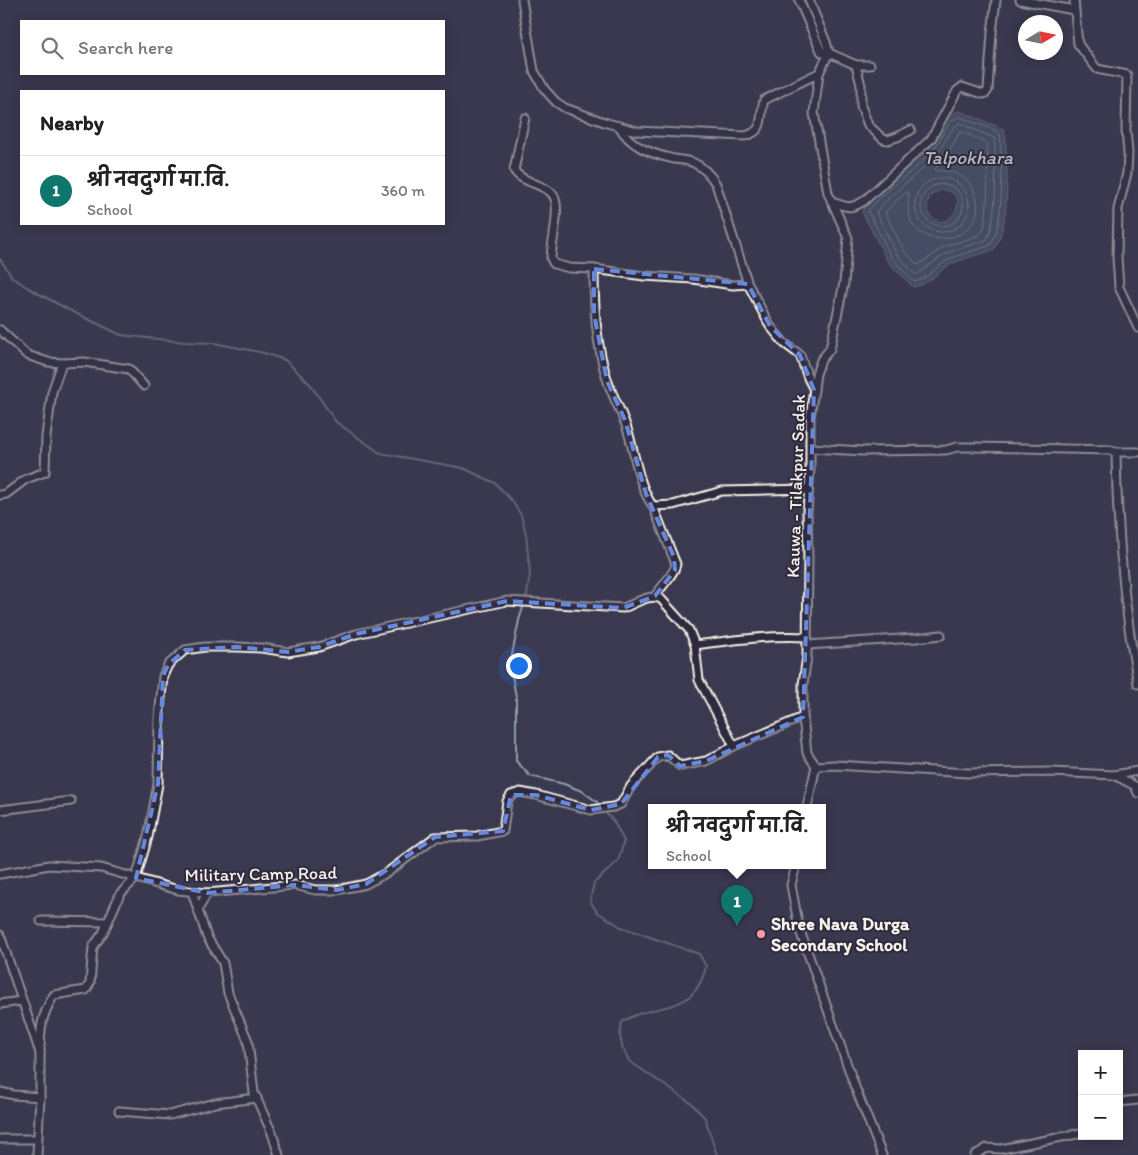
<!DOCTYPE html>
<html lang="en">
<head>
<meta charset="utf-8">
<style>
  :root { --surface:#fff; --page:#f6f6f6; --text:#222; --muted:#767676; --line:#e0e0e0; --accent:#0f766e }
  body { margin:0; font-family:Itim,"Playpen Sans Deva",sans-serif; background:var(--page); color:var(--text) }
  .controls { position:absolute; right:15px; bottom:15px; display:grid; overflow:hidden; border-radius:0px; box-shadow:0 2px 12px #0003 }
  .controls button { width:45px; height:45px; display:grid; place-items:center; padding:0; border:0; border-bottom:1px solid var(--line); background:var(--surface); color:var(--text); font:25px sans-serif }
  .compass { position:absolute; left:1018px; top:15px; width:45px; height:45px; border-radius:50%; background:var(--surface); box-shadow:0 2px 12px #0003; rotate:80deg }
  .you { position:absolute; left:518px; top:665px; width:18px; height:18px; margin:-12px; border:4px solid #fff; border-radius:50%; background:#1a73e8; box-shadow:0 0 0 8px #1a73e833 }
  .badge { display:grid; place-items:center; width:32px; height:32px; border-radius:50%; background:var(--accent); color:#fff; font-size:16px; font-weight:700 }
  .pin { position:absolute; translate:-50% -41px; filter:drop-shadow(0 1px 2px #0008) }
  .pin::after { content:''; position:absolute; top:26px; width:18px; height:15px; background:inherit; clip-path:polygon(0 0,100% 0,50% 100%) }
  .popup { position:absolute; left:648px; top:804px; width:178px; height:65px; box-sizing:border-box; display:grid; place-content:center; border-radius:0px; background:var(--surface); filter:drop-shadow(0 1px 4px #0005); font-size:16px; white-space:nowrap; color:var(--muted) }
  .popup b { font-size:19px; color:var(--text) }
  .popup::after { content:''; position:absolute; left:50%; top:100%; margin-left:-10px; border:10px solid transparent; border-top-color:var(--surface) }
  .list { margin:0; padding:0; list-style:none }
  h2 { display:flex; justify-content:space-between; align-items:center; height:65px; margin:0; padding:0 20px; font-size:21px }
  h2 small { font-size:16px; font-weight:400; color:var(--muted) }
  .list li { display:grid; grid-template-columns:32px 1fr auto; gap:15px; align-items:center; box-sizing:border-box; height:70px; padding:0 20px; border-top:1px solid var(--line) }
  .list b { display:block; font-size:19px; white-space:nowrap }
  .list p { margin:0; font-size:16px; white-space:nowrap; color:var(--muted) }
  .list em { font-size:16px; font-style:normal; color:var(--muted) }
  .icon { flex:none; width:28px; height:28px; fill:none; stroke:currentColor; stroke-width:2; stroke-linecap:round; stroke-linejoin:round }
  .map { position:relative; flex:none; width:1138px; height:1155px; overflow:hidden }
  .search { position:absolute; background:var(--surface); box-shadow:0 2px 12px #0003; left:20px; top:20px; width:425px; height:55px; display:flex; align-items:center; gap:12px; box-sizing:border-box; padding:0 18px; border-radius:0px; color:var(--muted); font-size:19px }
  .panel { position:absolute; background:var(--surface); box-shadow:0 2px 12px #0003; left:20px; top:90px; width:425px; height:135px; border-radius:0px }
  .map>svg:first-child { display:block }
</style>
</head>
<body>
<div class="map">
<svg width="1138" height="1155" viewBox="0 0 1138 1155">
  <rect width="100%" height="100%" fill="#3b394f"/>
  <filter id="ink" filterUnits="userSpaceOnUse"><feTurbulence type="fractalNoise" baseFrequency=".02" numOctaves="2"/><feDisplacementMap in="SourceGraphic" scale="10" xChannelSelector="R" yChannelSelector="G"/><feConvolveMatrix kernelMatrix="1 2 1 2 8 2 1 2 1" color-interpolation-filters="sRGB"/></filter>
  <g filter="url(#ink)">
    <path fill="#51667c" stroke="#929ea7" fill-rule="evenodd" d="M959 111 999 127 1003 129 1005 134C1007 163 1011 225 994 249 978 256 960 258 946 267 936 274 926 286 913 287L888 262 862 212 863 209 885 185 924 152 933 142 948 116ZM940 190C978 190 946 240 929 214 926 208 927 201 930 196Z"/>
    <g fill="none" stroke-linecap="round" stroke-linejoin="round">
      <g stroke="#b3b9bd" stroke-width="1">
        <path d="M960 117 997 131 1000 135C1002 159 1005 227 990 245 975 252 958 253 945 262 935 268 926 280 914 282L892 258 868 211C888 186 917 171 936 146 943 136 947 119 960 117Z"/>
        <path d="M959 123 994 138C996 159 998 224 986 240L952 251 941 257 916 275 897 255 876 212C893 190 918 176 936 155 944 146 949 129 959 123Z"/>
        <path d="M962 132 987 143C988 159 989 221 982 232 978 238 954 242 946 246 936 251 927 261 917 265L904 250 885 213 898 199 907 192 909 195C897 263 1000 244 973 189 966 175 952 170 937 171L935 169 949 152 959 133Z"/>
        <circle cx="942" cy="205" r="27"/>
        <circle cx="942" cy="205" r="21"/>
      </g>
      <g stroke="#929ea7" stroke-width="2">
        <polyline points="0,259 12,277 28,288 69,310 121,335 185,342 214,343 264,353 285,360 310,384 336,422 380,453 463,468 495,483 512,501 521,515 526,534 530,573 527,595 519,620 510,665 516,697 516,761 530,776 564,784 582,791 596,801 601,807"/>
        <path d="M604 811 614 822 624 841 618 861 594 883 590 901 597 912 621 927 699 954 706 966C694 1018 656 1000 622 1022L620 1035 622 1046 629 1061 691 1103 705 1118 717 1155"/>
      </g>
      <defs>
        <g id="minor">
          <path d="M522 0 534 71 545 90 556 102 565 108 607 123 637 131 745 136C766 131 759 117 764 100L819 73"/>
          <polyline points="799,0 821,51 823,53 829,53 856,65 870,65"/>
          <polyline points="1020,0 1074,10"/>
          <polyline points="1074,0 1078,44 1097,69 1127,75 1126,130 1128,153 1127,173 1118,209 1117,257 1119,287 1138,328"/>
          <polyline points="856,65 861,85 861,106 868,125 883,139 888,140 897,137 911,130"/>
          <path d="M525 118 514 170C521 184 551 184 555 199 560 213 551 243 551 259L554 264 569 268 594 269 644 276 693 279 733 285 748 284"/>
          <path d="M619 126C630 147 652 154 674 159 681 160 688 160 694 163 703 167 711 176 716 184L748 284 770 326 784 343 800 355 808 378 814 390"/>
          <path d="M832 202C847 207 849 210 864 201L931 139 957 91 962 87 983 94 986 93 988 90 992 33 996 0"/>
          <path d="M594 269C594 307 596 346 608 382 614 400 624 416 629 435 635 456 640 490 653 506L673 505 722 491 808 489"/>
          <polyline points="0,330 27,355 48,362 62,363"/>
          <path d="M811 448 863 451 946 450 957 447H974L1110 450 1116 452C1117 529 1124 608 1138 684"/>
          <polyline points="1116,452 1138,452"/>
          <polyline points="0,495 6,494 26,479 45,472 46,437 52,392 62,363 84,362 129,369 144,386"/>
          <path d="M653 506 676 564C675 573 661 587 655 596"/>
          <path d="M695 645C733 640 769 635 807 637"/>
          <polyline points="807,645 916,638 941,635"/>
          <polyline points="816,766 835,765 968,773 1051,772 1114,775 1138,771"/>
          <polyline points="1114,775 1135,786 1138,793"/>
          <polyline points="807,807 816,766 807,753 803,717 803,684 807,656 808,559 807,512 810,469 810,418 816,374 821,360 830,349 844,283 848,238 828,193 814,113 819,73 829,53 826,42 809,0"/>
          <polyline points="0,810 71,801"/>
          <polyline points="796,865 791,885 799,928 855,1087 882,1155"/>
          <path d="M0 874 49 865 101 868 136 878 148 837 158 784 159 718 163 676 168 665 185 650 205 647H237L261 648 288 652 319 647 356 634 507 601 623 608C636 604 648 593 661 599L689 630 695 645 699 680 734 746"/>
          <polyline points="192,892 198,910"/>
          <polyline points="207,893 198,910 207,937 223,963 228,993 248,1041 254,1093 272,1133 279,1155"/>
          <polyline points="41,921 108,922"/>
          <polyline points="0,935 40,1053 40,1097 37,1155"/>
          <polyline points="0,1004 21,1001"/>
          <path d="M40 1053C40 1029 41 1016 54 995L86 990 90 983 93 947 103 933 120 894 136 878 178 890 207 893 295 885 315 890H337L366 884 388 872 435 837 477 836 503 831 507 801 511 795 520 792 536 795 591 810 613 807 621 804 631 786 658 757 668 755 680 766 706 761 734 746 803 717"/>
          <polyline points="0,1092 14,1095 40,1097"/>
          <polyline points="1119,1102 1138,1100"/>
          <polyline points="119,1111 170,1115 215,1103 257,1098"/>
          <polyline points="0,1139 37,1139"/>
          <polyline points="975,1155 987,1148 1001,1149 1082,1133"/>
        </g>
      </defs>
      <use href="#minor" stroke="#f4f1e8" stroke-width="11"/>
      <use href="#minor" stroke="#2f2a3d" stroke-width="7"/>
    </g>
  </g>
  <path d="M0 0H1138V1155H0ZM594 269 748 284 770 326 800 355 814 390 803 717 706 761 680 766 668 755 658 757 621 804 591 810 536 795H511L503 831 435 837 366 884 337 890 295 885 207 893 136 878 158 784 163 676 168 665 185 650 237 647 288 652 319 647 356 634 507 601 623 608 655 596 675 570 674 557 646 494 625 420 607 381 594 314Z" fill="#3b394f" fill-opacity=".55" fill-rule="evenodd"/>
  <path fill="none" stroke="#6887de" stroke-width="4" stroke-dasharray="10 6" stroke-linejoin="round" d="M594 269 748 284 770 326 800 355 814 390 803 717 706 761 680 766 668 755 658 757 621 804 591 810 536 795H511L503 831 435 837 366 884 337 890 295 885 207 893 136 878 158 784 163 676 168 665 185 650 237 647 288 652 319 647 356 634 507 601 623 608 655 596 675 570 674 557 646 494 625 420 607 381 594 314Z"/>
  <circle fill="#ff9aa2" stroke="#2f2a3d" stroke-width="2" cx="761" cy="934" r="5"/>
  <g text-anchor="middle" dominant-baseline="central" stroke-width="4" stroke-linejoin="round" paint-order="stroke">
    <g font-size="18" fill="#f4f1e8" stroke="#2f2a3d">
      <text transform="translate(796 486) rotate(-88)">Kauwa - Tilakpur Sadak</text>
      <text transform="translate(261 874) rotate(-1)">Military Camp Road</text>
    </g>
    <g font-size="18" font-weight="bold" fill="#f4f1e8" stroke="#2f2a3d" text-anchor="start">
      <text x="771" y="924">Shree Nava Durga<tspan x="771" dy="21">Secondary School</tspan></text>
    </g>
    <g font-size="19" font-style="italic" fill="#b3b9bd" stroke="#2f2a3d">
      <text x="968" y="157">Talpokhara</text>
    </g>
  </g>
</svg>
<div class="controls">
<button>+</button>
<button>−</button>
</div>
<svg class="compass" viewBox="-18 -18 36 36"><path d="M0-13l5 13h-10z" fill="#e53935"/><path d="M0 13l5-13h-10z" fill="#767676"/></svg>
<div class="you"></div>
<div class="pin badge" style="left:737px;top:926px">1</div>
<div class="popup"><b>श्री नवदुर्गा मा.वि.</b>School</div>
<div class="search"><svg class="icon" aria-label="search" viewBox="0 0 24 24"><circle cx="10" cy="10" r="6"/><path d="M15 15l6 6"/></svg>Search here</div>
<section class="panel">
<h2>Nearby<small></small></h2>
<ul class="list">
<li><span class="badge">1</span><div><b>श्री नवदुर्गा मा.वि.</b><p>School</p></div><em>360 m</em></li>
</ul>
</section>
</div>
</body>
</html>
